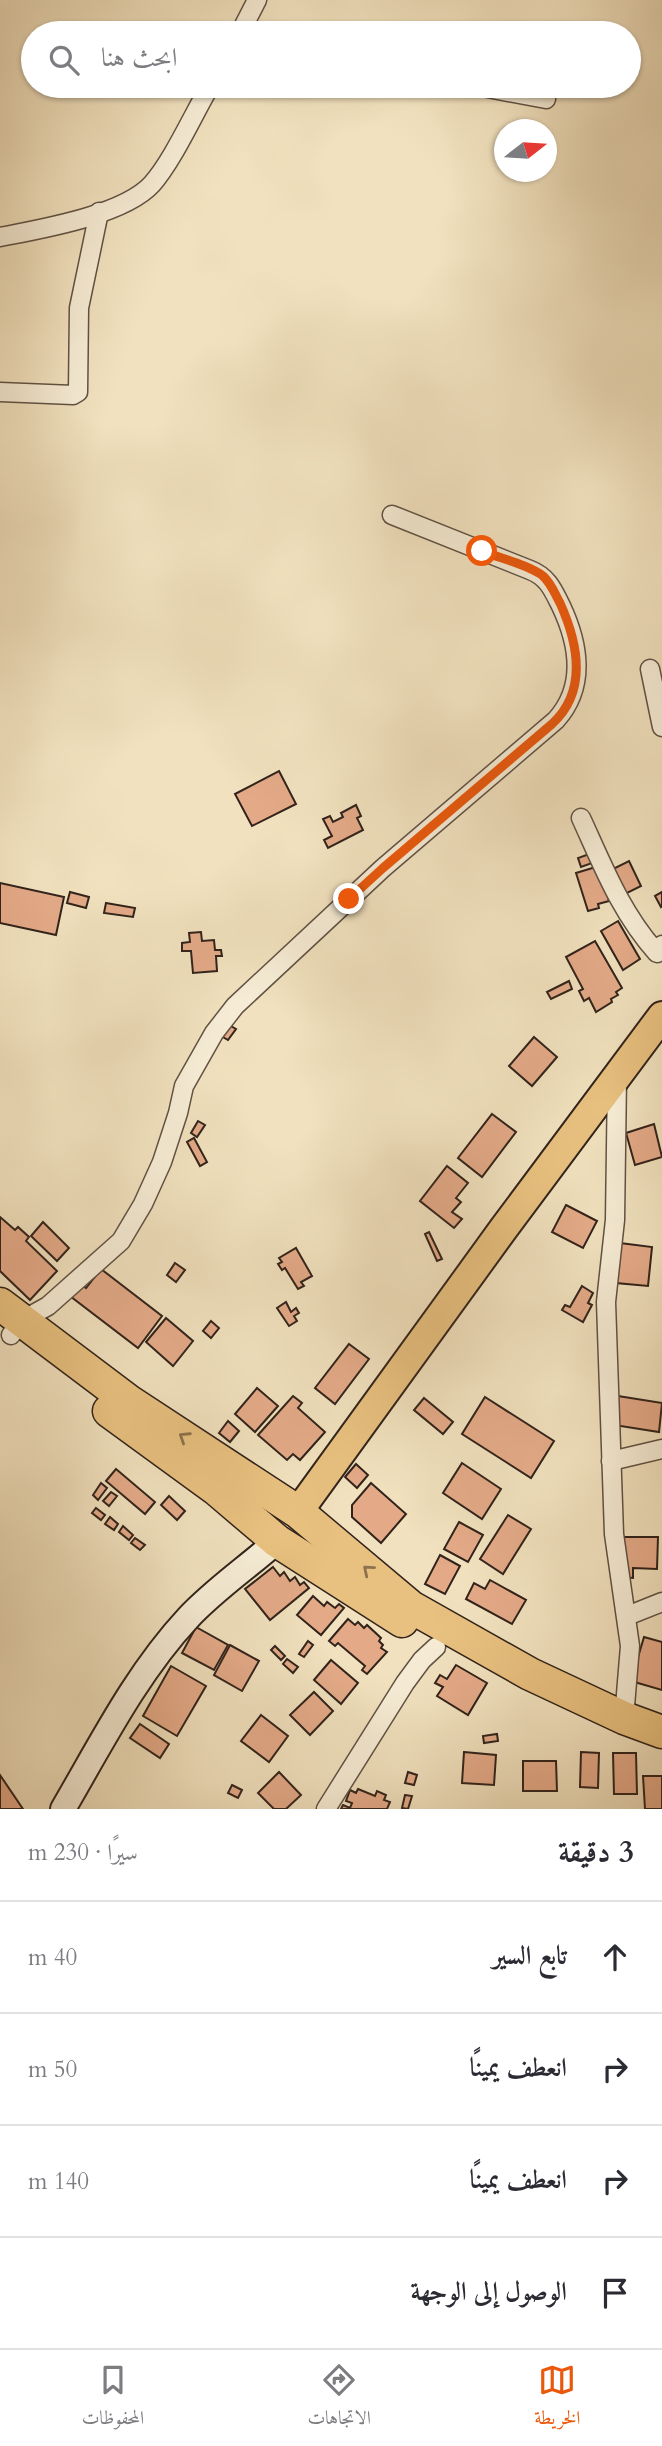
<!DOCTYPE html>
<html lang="ar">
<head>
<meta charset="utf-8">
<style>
  :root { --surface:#fff; --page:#f2f2f3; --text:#2b2b33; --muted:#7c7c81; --line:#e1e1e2; --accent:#ea580c }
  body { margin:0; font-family:Cardo,Amiri,serif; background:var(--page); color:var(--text); direction:rtl }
  .compass { position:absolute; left:494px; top:119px; width:63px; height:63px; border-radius:50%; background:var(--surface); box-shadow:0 2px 5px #0004; rotate:73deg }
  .stop { position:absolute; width:21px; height:21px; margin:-16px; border:5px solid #ea580c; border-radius:50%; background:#fff }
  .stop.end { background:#ea580c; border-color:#fff; box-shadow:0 2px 7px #0008 }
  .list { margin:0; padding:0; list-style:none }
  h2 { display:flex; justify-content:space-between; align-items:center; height:91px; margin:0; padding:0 28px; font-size:30px }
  h2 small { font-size:23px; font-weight:400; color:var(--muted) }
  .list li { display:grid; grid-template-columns:46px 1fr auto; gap:21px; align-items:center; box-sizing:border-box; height:112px; padding:0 28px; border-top:2px solid var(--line) }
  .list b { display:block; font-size:26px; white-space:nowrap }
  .list em { font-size:23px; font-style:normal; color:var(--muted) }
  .icon { flex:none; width:38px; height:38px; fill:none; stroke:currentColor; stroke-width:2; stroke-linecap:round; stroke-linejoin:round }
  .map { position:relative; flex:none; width:662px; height:1809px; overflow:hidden; direction:ltr }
  .search { position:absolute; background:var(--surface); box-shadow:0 2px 5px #0004; left:21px; right:21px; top:21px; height:77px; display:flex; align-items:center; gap:18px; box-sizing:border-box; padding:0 24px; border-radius:38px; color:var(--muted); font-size:26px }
  .sheet { height:539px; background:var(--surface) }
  nav { display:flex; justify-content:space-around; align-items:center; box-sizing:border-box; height:98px; border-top:2px solid var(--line); background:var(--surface); font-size:19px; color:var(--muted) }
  nav a { display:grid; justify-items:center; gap:4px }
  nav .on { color:var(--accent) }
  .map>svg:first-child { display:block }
</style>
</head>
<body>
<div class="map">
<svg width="662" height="1809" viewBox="0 0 662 1809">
  <rect width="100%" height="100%" fill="#f1e1be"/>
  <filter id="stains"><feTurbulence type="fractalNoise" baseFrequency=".00286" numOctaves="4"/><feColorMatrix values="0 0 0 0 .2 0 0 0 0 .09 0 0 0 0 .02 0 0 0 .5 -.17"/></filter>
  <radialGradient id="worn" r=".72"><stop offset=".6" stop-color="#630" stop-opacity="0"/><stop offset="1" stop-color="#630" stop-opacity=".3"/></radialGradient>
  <g fill="#e4aa88" stroke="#31231b" stroke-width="2">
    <polygon points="279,771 296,804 252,826 235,794"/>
    <polygon points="356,805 361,816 357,818 363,830 328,848 324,840 332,836 323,819 330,816 333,822 343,817 341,813"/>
    <polygon points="592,853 595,862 581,867 578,858"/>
    <polygon points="629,861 641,886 623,895 611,870"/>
    <polygon points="599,866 609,901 598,904 599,908 588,911 576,873"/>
    <polygon points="0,883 64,897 56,935 0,923"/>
    <polygon points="70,892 89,897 86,908 67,903"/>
    <polygon points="662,892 662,906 661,907 655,896"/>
    <polygon points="106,903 135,908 133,917 104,913"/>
    <polygon points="618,921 640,959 623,970 601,931"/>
    <polygon points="201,932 202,941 214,940 215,950 221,950 222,956 216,956 217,971 193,973 191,951 182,951 182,943 190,942 189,933"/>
    <polygon points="595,941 622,988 616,992 618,995 611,999 612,1002 596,1012 589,998 584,1001 579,991 583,989 566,957"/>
    <polygon points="569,981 572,989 551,999 547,992"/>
    <polygon points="229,1025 236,1029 228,1040 221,1036"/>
    <polygon points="534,1037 557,1057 532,1086 509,1066"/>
    <polygon points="492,1114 516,1132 482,1177 458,1158"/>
    <polygon points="198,1121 205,1125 197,1137 191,1133"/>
    <polygon points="654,1124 662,1157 635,1165 626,1133"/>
    <polygon points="194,1138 207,1162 200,1166 187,1142"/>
    <polygon points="447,1166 468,1183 456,1198 461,1202 452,1212 462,1219 454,1228 420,1201"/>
    <polygon points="566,1205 597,1221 583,1248 552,1232"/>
    <polygon points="0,1217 15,1230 18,1227 29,1237 26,1241 57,1271 30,1300 0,1271"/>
    <polygon points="43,1222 69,1248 57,1261 31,1236"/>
    <polygon points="429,1232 442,1259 437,1261 425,1234"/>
    <polygon points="620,1243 652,1247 648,1286 616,1283"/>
    <polygon points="296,1248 312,1276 301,1282 304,1286 298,1289 285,1268 282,1270 278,1264 282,1262 279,1258"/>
    <polygon points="175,1263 185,1270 176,1282 167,1275"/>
    <polygon points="101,1269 162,1316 138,1348 70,1296 80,1283 86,1288"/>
    <polygon points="582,1286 593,1293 588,1303 592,1305 583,1322 562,1310 565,1305 570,1307"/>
    <polygon points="286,1302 291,1312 296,1308 299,1313 294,1316 297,1321 289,1326 277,1308"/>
    <polygon points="166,1318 193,1341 173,1366 146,1342"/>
    <polygon points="211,1321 219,1328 211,1338 203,1331"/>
    <polygon points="349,1344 369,1359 335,1404 315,1388"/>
    <polygon points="257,1388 278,1406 255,1432 235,1414"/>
    <polygon points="293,1396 302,1403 298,1408 325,1432 300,1460 293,1454 287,1460 258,1435"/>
    <polygon points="618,1396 662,1403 659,1432 614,1425"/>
    <polygon points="485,1397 554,1441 531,1478 462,1434"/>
    <polygon points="424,1398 453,1422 443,1434 414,1410"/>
    <polygon points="228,1421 239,1431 230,1442 219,1433"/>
    <polygon points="462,1463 501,1489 482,1519 443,1493"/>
    <polygon points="356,1464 368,1475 357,1488 345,1477"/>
    <polygon points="116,1469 155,1502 145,1514 106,1481"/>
    <polygon points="101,1483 107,1488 98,1500 93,1495"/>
    <polygon points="371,1483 406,1514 381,1543 352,1517 352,1505"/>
    <polygon points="111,1492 117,1496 109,1506 103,1501"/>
    <polygon points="169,1496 185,1511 177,1520 161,1505"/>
    <polygon points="96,1508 105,1515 101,1520 92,1513"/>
    <polygon points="508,1515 531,1529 503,1574 480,1559"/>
    <polygon points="110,1517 118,1524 114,1530 105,1524"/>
    <polygon points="459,1522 483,1535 468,1562 444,1549"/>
    <polygon points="123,1526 133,1535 129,1540 119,1532"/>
    <polygon points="624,1537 658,1537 657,1569 633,1568 633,1578 623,1577"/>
    <polygon points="135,1538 145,1545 140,1550 131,1543"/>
    <polygon points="440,1555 460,1566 445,1594 425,1584"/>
    <polygon points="273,1567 280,1576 284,1572 290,1581 295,1577 300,1585 304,1582 309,1588 270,1620 245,1589"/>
    <polygon points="490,1580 526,1600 512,1624 466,1599 474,1583 485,1589"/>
    <polygon points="313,1596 324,1606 327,1602 335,1608 339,1604 344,1608 321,1635 297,1615"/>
    <polygon points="348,1619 355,1625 358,1622 364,1628 367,1625 381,1638 379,1641 383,1645 381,1648 387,1652 367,1674 362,1670 365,1666 338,1643 335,1646 329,1641"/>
    <polygon points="196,1627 228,1645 214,1670 182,1653"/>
    <polygon points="644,1637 662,1642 662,1690 631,1681"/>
    <polygon points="308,1641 313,1645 304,1657 299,1654"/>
    <polygon points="230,1645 259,1661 242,1691 214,1675"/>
    <polygon points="275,1646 285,1656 281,1660 271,1650"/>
    <polygon points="287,1659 298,1667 293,1673 283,1664"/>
    <polygon points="331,1660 358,1683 341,1704 314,1680"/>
    <polygon points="456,1665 487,1683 468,1715 437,1696 443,1687 435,1683 440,1675 447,1679"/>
    <polygon points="171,1666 206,1686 177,1736 143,1716"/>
    <polygon points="314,1692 333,1711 310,1735 290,1715"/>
    <polygon points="261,1715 288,1736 269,1762 241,1741"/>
    <polygon points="140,1724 169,1744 160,1758 130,1738"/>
    <polygon points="497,1734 498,1741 484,1743 483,1736"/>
    <polygon points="464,1752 496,1755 494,1785 462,1783"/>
    <polygon points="581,1752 599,1753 598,1788 580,1787"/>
    <polygon points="613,1753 636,1753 637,1794 614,1794"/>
    <polygon points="523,1761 556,1761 557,1791 523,1791"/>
    <polygon points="279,1772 301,1795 286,1809 274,1809 258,1793"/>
    <polygon points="408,1772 417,1775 414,1785 405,1783"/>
    <polygon points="0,1775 23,1809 0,1809"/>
    <polygon points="643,1776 662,1776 662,1809 645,1809"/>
    <polygon points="232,1785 242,1790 238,1798 228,1793"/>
    <polygon points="358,1789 375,1796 377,1791 386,1795 384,1800 390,1802 387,1809 341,1809 343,1805 350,1808 352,1803 346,1801 350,1790 356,1793"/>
    <polygon points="405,1795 412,1796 408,1809 402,1808"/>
  </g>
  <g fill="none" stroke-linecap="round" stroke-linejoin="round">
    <defs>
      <g id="street">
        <polyline points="240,33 257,0"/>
        <polyline points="477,86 546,99"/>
        <path d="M0 237C41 229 124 215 152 184 173 160 193 115 210 86"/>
        <polyline points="0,392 73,395 78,392 79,308 99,212"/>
        <polyline points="650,669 662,727"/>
        <path d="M581 818C603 866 621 913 657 953L662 945"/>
        <polyline points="617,1077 615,1220 606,1302 614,1534 630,1646 624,1718"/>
        <path d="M11 1335 21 1321 48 1306 121 1241 143 1204 162 1162 178 1113 184 1086 214 1033 235 1006 383 868 556 720C586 687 579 644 561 606 553 590 548 577 530 570L392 515"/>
        <polyline points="611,1461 662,1449"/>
        <polyline points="627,1616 662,1602"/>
        <polyline points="326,1809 405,1683 422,1660 436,1647"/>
      </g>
      <path id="secondary" d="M63 1809C101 1744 136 1674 188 1618 215 1589 248 1567 277 1541"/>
      <polyline id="primary" points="298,1512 504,1228 662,1016"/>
      <g id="highway">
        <polyline points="0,1304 130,1402 298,1512 411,1607 530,1674 624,1718 662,1732"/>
        <polyline points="109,1411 216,1489 277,1541 402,1621"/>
      </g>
    </defs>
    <use href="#street" stroke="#615244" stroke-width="21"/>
    <use href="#secondary" stroke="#31231b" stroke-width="28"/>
    <use href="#primary" stroke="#31231b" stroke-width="32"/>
    <use href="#highway" stroke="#31231b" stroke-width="35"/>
    <use href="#street" stroke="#f6ecd5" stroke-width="18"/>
    <use href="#secondary" stroke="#f6ecd5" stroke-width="24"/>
    <use href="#primary" stroke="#e8c07f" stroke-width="28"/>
    <use href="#highway" stroke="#e8c07f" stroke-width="32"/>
  </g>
  <defs><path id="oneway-chevron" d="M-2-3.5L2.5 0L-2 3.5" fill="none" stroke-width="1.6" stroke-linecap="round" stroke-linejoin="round" transform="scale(1.75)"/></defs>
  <g stroke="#8c724d">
    <use href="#oneway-chevron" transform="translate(184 1437) rotate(-147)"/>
    <use href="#oneway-chevron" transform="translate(368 1570) rotate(-140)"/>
  </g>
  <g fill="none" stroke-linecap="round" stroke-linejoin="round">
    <path stroke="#ea580c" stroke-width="9" d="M349 899 383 868 552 724C588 691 578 643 560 603 555 594 551 583 543 576 529 565 499 558 482 551"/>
  </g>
  <rect width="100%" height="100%" filter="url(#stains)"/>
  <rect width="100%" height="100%" fill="url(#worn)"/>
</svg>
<svg class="compass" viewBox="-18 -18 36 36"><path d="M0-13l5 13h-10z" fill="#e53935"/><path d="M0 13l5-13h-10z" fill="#7c7c81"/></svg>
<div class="stop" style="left:482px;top:551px"></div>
<div class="stop end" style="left:349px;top:899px"></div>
<div class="search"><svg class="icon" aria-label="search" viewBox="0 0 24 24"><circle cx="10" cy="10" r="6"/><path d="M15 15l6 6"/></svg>ابحث هنا</div>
</div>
<section class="sheet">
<h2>3 دقيقة<small>سيرًا · 230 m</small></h2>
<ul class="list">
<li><svg class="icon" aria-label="ahead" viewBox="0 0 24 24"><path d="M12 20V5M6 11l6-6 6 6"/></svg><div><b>تابع السير</b></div><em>40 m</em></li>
<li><svg class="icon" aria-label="right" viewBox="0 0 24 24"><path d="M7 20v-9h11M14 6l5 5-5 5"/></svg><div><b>انعطف يمينًا</b></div><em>50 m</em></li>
<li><svg class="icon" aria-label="right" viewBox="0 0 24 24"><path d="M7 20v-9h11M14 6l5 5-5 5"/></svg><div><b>انعطف يمينًا</b></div><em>140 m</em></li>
<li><svg class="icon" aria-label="arrive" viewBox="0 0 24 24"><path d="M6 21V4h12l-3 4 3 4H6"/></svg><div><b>الوصول إلى الوجهة</b></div></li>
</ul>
</section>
<nav>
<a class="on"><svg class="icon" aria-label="map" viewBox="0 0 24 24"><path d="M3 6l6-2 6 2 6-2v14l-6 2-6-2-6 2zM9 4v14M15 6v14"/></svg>الخريطة</a>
<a><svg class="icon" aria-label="directions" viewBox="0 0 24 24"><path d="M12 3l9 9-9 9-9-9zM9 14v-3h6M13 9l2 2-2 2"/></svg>الاتجاهات</a>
<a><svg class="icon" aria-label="saved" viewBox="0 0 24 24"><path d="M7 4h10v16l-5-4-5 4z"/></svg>المحفوظات</a>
</nav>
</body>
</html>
